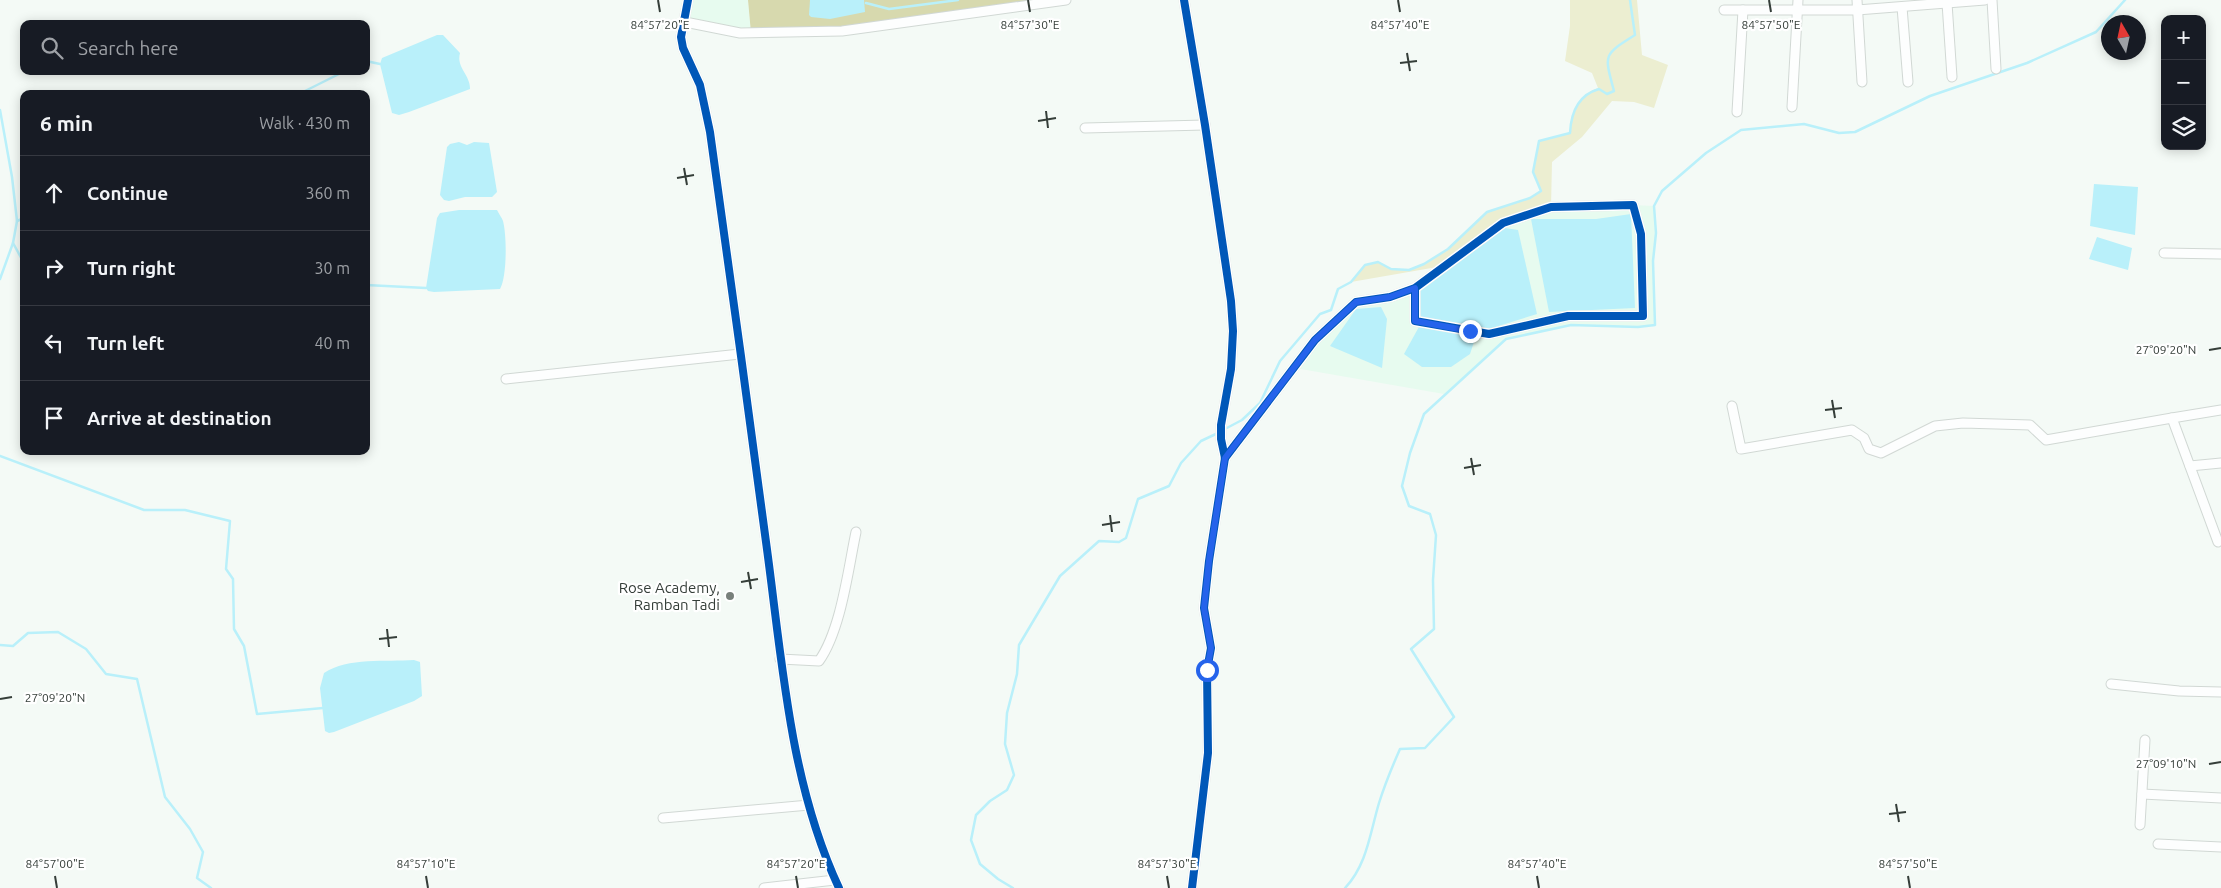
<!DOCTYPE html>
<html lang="en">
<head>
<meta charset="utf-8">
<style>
  :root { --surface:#171b24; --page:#242831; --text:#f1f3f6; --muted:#9ea1a6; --line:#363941 }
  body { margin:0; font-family:Ubuntu,sans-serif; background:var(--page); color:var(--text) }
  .controls { position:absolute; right:15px; top:15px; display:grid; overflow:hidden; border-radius:10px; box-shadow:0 2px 12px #0003 }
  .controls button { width:45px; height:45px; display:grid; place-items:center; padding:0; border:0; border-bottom:1px solid var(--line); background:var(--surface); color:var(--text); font:25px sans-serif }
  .compass { position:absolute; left:2101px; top:15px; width:45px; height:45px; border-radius:50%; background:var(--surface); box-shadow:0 2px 12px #0003; rotate:351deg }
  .stop { position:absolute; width:15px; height:15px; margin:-11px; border:4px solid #2563eb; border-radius:50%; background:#fff }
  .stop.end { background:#2563eb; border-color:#fff; box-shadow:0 1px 5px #0008 }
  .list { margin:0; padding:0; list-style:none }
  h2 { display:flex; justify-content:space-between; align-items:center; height:65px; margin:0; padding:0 20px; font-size:21px }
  h2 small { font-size:16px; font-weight:400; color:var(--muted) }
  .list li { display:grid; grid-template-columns:32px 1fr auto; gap:15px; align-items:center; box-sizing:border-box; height:75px; padding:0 20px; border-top:1px solid var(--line) }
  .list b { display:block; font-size:19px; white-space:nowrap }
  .list em { font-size:16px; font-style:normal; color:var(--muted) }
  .icon { flex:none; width:28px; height:28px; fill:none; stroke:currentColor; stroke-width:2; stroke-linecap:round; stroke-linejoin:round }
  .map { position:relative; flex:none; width:2221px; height:888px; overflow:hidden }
  .search { position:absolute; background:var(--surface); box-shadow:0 2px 12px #0003; left:20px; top:20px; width:350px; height:55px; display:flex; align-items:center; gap:12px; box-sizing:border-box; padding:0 18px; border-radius:10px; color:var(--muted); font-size:19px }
  .panel { position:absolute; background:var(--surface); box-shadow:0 2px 12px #0003; left:20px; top:90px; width:350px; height:365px; border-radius:10px }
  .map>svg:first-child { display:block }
</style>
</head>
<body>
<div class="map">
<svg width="2221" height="888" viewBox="0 0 2221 888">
  <rect width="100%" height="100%" fill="#f4faf6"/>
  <g fill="#e7fbef">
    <polygon points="688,0 748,0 751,33 685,22"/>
    <polygon points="1633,205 1654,206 1656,233 1653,261 1655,325 1638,327 1571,325 1506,339 1444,394 1295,368 1356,302 1415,288 1501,224 1551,207"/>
  </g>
  <path fill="#eceed1" d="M1570 0H1637L1642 55 1668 65 1654 108 1634 102 1612 101 1582 137 1552 162 1551 207 1503 223 1443 266 1351 282 1365 265 1378 262 1391 269 1409 270 1424 264 1446 250 1487 212 1530 198 1541 191 1533 172 1539 141 1570 133C1571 113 1578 95 1598 88L1592 73 1565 61 1570 26Z"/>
  <polygon fill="#d7d9ae" points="748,0 1066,0 890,25 751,33"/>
  <g fill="#b9f0fa">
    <polygon points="810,0 864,0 865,12 830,19 811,17 809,15"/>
    <path d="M437 35H443L460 53C456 68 470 74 470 89L409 112 399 115 392 113 380 64 382 58Z"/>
    <polygon points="459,142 467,145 474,142 489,143 497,192 492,197 465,197 449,201 444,200 440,195 447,147 450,144"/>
    <polygon points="2094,184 2138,187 2135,235 2090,226"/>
    <path d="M459 210H497C499 214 502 218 503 221 507 236 507 277 500 289L434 292 428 291 426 288 437 218 440 213Z"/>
    <polygon points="1631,214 1635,308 1549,312 1531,219 1596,219"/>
    <polygon points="1505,228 1518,230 1537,314 1489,329 1420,317 1419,292"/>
    <polygon points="2097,237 2132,248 2128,270 2089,259"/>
    <polygon points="1381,307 1387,319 1382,368 1330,346 1356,309"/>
    <polygon points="1420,325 1476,336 1470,354 1451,367 1422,367 1404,354"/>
    <path d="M414 660 420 662 422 696 414 701 334 732 329 733 325 731 320 688 324 673C348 657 386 662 414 660Z"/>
  </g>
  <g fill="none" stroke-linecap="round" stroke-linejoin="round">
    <g stroke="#b9f0fa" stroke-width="2.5">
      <polyline points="866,3 889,9 958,0"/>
      <polyline points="366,61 380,64"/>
      <polyline points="299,94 345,71"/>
      <polyline points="0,110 12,177 17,221 13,243 24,263"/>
      <polyline points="17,221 24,218"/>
      <polyline points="0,279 13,243"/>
      <polyline points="366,285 426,288"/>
      <path d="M1223 430 1242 420 1260 403 1280 361 1320 314 1331 310 1338 289 1351 282 1365 265 1378 262 1391 269 1409 270 1424 264 1448 249 1487 212 1530 198 1541 191 1533 172 1539 141 1570 133C1571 113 1578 95 1599 89L1607 94 1614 91C1604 54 1603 55 1635 35L1630 0"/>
      <polyline points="0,456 144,510 185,510 230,521 226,569 233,579 234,629 244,646 257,714 323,708"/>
      <polyline points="0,645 13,646 28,633 58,632 86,649 106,674 137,679 165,797 190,829 203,852 197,878 211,888"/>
      <polyline points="1013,888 998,879 980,864 971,840 976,815 990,801 1007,790 1014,775 1005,744 1007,713 1017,674 1019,645 1060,576 1099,541 1119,542 1126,538 1138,499 1169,486 1181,463 1201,441 1218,433"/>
      <path d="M1345 888C1367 865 1370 833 1379 803 1385 784 1392 767 1400 749L1425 748 1454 717 1411 649 1434 629 1433 580 1436 535 1430 514 1409 506 1402 486 1410 453 1424 414 1506 339 1571 325 1638 327 1655 325 1653 261 1656 233 1654 206 1662 191 1706 153 1741 130 1804 124 1839 133 1855 132 1930 96 2027 63 2096 32 2125 0"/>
    </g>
    <defs>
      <g id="minor">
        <path d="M688 0 681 37 683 48 700 85 710 132C729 269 748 405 766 542 782 658 789 781 839 888"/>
        <polyline points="1184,0 1205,125 1231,301 1233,331 1231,369 1221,425 1221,439 1225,458 1209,561 1204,608 1211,648 1207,670 1208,753 1192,888"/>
        <polyline points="1857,0 1862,82"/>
        <polyline points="1992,0 1996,69"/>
        <polyline points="1947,3 1952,77"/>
        <polyline points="1902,7 1908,82"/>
        <polyline points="1724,10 1857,10 1985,0"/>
        <polyline points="685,22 740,33 842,31 1066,0"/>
        <polyline points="1792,107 1798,0"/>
        <polyline points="1737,112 1743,10"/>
        <polyline points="1085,128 1205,125"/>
        <polyline points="2164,253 2221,254"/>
        <polyline points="506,379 740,354"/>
        <polyline points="1732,406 1741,449 1852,430 1864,438 1869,449 1881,453 1935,426 1963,423 2030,425 2046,440 2172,418"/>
        <polyline points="1225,458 1315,340 1356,302 1390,297 1415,288 1503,223 1551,207 1633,205 1641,234 1643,316 1568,316 1489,334 1415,321 1415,288"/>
        <polyline points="2190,466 2221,463"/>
        <polyline points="2218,542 2172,418 2221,410"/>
        <path d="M780 659 819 661C841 630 848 570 856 532"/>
        <polyline points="2111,684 2179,691 2221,692"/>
        <polyline points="2142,794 2221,798"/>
        <polyline points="663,818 809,805"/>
        <polyline points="2140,825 2145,740"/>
        <polyline points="2158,844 2221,847"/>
        <polyline points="764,888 835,880"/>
      </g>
    </defs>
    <use href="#minor" stroke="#d1d8d4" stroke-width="11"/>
    <use href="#minor" stroke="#fdfefe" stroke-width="9"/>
    <defs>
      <g id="cycleway">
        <path d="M688 0 681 37 683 48 700 85 710 132C729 269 748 405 766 542 782 658 789 781 839 888"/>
        <polyline points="1184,0 1205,125 1231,301 1233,331 1231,369 1221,425 1221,439 1225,458 1209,561 1204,608 1211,648 1207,670 1208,753 1192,888"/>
        <polyline points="1225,458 1315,340 1356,302 1390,297 1415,288 1503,223 1551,207 1633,205 1641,234 1643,316 1568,316 1489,334 1415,321 1415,288"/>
      </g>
    </defs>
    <use href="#cycleway" stroke="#fff" stroke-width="11"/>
    <use href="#cycleway" stroke="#0057b8" stroke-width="8"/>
  </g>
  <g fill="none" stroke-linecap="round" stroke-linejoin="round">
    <polyline stroke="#2563eb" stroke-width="6" points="1207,670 1211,648 1204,608 1209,561 1225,458 1315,340 1356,302 1390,297 1415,288 1415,321 1470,331"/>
  </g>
  <path fill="none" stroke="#353e39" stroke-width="2" d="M658 0 660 12M1028 0 1030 12M1398 0 1400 12M1769 0 1771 12M1407 53 1410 71M1400 63 1417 61M1046 111 1048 128M1038 121 1056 118M684 168 687 185M677 178 694 175M2209 350 2221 348M1832 400 1835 418M1825 410 1842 408M1471 458 1474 475M1464 468 1481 465M1110 515 1112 532M1102 525 1120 522M748 572 751 589M741 582 758 579M387 629 389 647M379 639 397 637M0 699 12 697M2209 764 2221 762M1896 804 1899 822M1889 814 1906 812M55 876 57 888M426 876 428 888M796 876 798 888M1167 876 1169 888M1537 876 1539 888M1908 876 1910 888"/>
  <circle fill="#78807b" stroke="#fff" stroke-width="2" cx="730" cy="596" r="5"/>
  <g text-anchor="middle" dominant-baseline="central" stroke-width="4.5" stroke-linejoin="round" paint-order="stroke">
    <g font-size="15" fill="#353e39" stroke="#fff" text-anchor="end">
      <text x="720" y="587">Rose Academy,<tspan x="720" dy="17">Ramban Tadi</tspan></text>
    </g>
  </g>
  <g font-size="12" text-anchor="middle" fill="#353e39" stroke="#fff" stroke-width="4.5" stroke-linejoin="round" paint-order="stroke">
    <text x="660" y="29">84°57'20"E</text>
    <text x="1030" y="29">84°57'30"E</text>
    <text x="1400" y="29">84°57'40"E</text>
    <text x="1771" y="29">84°57'50"E</text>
    <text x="2166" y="354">27°09'20"N</text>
    <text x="55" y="702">27°09'20"N</text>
    <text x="2166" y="768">27°09'10"N</text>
    <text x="55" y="868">84°57'00"E</text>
    <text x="426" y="868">84°57'10"E</text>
    <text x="796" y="868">84°57'20"E</text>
    <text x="1167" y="868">84°57'30"E</text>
    <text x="1537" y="868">84°57'40"E</text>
    <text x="1908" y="868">84°57'50"E</text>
  </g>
</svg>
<div class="controls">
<button>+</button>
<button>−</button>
<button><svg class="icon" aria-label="layers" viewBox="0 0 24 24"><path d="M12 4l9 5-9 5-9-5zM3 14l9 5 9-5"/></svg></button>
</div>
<svg class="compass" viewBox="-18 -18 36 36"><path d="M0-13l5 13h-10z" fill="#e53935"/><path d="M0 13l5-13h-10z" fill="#9ea1a6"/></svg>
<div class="stop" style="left:1207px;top:670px"></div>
<div class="stop end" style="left:1470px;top:331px"></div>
<div class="search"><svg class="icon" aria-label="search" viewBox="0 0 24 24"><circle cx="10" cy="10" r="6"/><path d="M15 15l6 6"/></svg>Search here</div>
<section class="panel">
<h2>6 min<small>Walk · 430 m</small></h2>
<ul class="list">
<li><svg class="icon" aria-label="ahead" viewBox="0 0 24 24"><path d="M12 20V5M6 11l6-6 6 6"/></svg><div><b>Continue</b></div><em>360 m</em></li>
<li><svg class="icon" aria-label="right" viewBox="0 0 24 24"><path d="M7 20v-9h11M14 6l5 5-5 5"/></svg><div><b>Turn right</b></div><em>30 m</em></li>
<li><svg class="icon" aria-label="left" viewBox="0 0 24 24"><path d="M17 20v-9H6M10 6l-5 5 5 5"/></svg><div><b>Turn left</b></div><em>40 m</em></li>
<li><svg class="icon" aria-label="arrive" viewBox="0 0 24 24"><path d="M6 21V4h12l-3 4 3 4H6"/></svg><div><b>Arrive at destination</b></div></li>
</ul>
</section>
</div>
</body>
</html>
